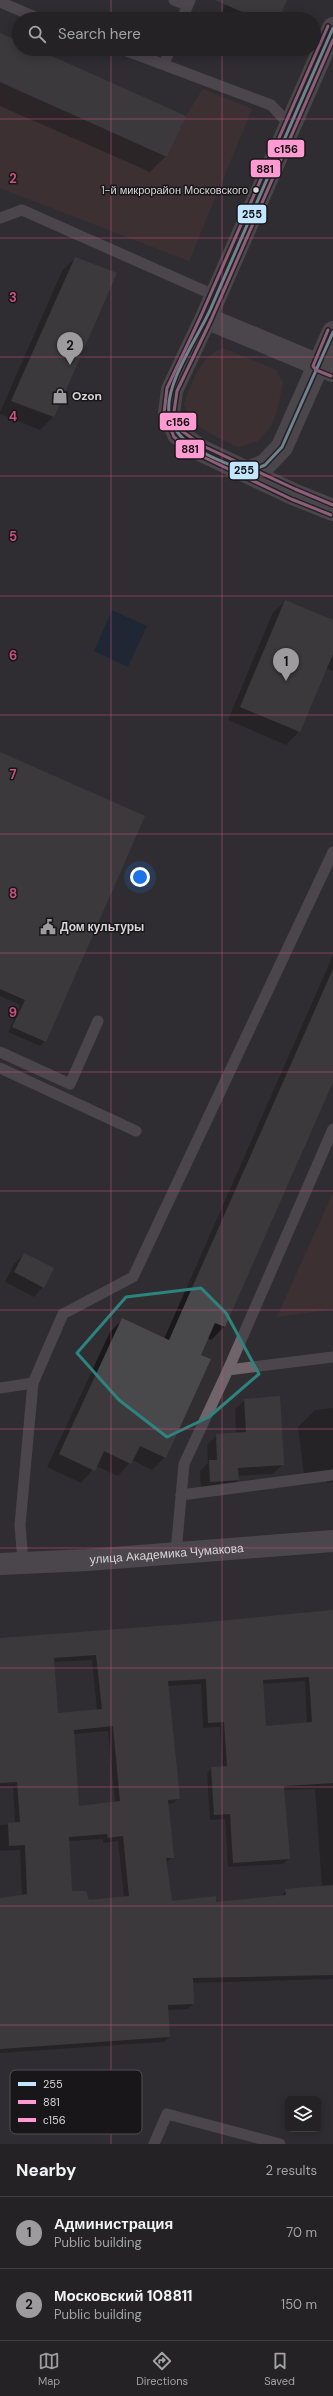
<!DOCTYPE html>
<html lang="en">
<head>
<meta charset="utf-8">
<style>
  :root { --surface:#242225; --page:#2c2a2d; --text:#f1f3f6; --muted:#a3a4a7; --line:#413f42; --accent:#9d9b9e }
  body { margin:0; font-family:"DM Sans",sans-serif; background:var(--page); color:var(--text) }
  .controls { position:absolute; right:12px; bottom:12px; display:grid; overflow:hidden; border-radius:6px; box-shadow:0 2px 10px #0003 }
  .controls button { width:36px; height:36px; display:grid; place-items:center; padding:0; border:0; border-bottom:1px solid var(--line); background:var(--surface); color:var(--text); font:20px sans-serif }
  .you { position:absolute; left:140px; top:877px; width:14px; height:14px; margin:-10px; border:3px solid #fff; border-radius:50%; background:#1a73e8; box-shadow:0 0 0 6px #1a73e833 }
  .badge { display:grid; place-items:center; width:26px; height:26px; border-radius:50%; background:var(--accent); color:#111; font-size:13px; font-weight:700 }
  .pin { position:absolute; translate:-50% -33px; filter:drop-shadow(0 1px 2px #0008) }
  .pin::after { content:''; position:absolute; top:21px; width:14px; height:12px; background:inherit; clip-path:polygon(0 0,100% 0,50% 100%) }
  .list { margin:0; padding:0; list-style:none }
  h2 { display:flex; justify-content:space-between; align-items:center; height:52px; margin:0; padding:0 16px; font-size:17px }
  h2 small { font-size:13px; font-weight:400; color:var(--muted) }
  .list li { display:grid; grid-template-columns:26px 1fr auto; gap:12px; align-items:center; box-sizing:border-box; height:72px; padding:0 16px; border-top:1px solid var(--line) }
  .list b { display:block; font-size:15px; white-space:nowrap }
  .list p { margin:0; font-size:13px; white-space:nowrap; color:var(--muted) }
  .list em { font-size:13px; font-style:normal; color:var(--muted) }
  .icon { flex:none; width:22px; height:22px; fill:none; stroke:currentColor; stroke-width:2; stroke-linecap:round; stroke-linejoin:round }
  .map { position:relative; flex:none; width:333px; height:2144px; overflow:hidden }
  .search { position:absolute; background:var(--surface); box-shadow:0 2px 10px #0003; left:12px; right:12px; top:12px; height:44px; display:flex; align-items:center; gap:10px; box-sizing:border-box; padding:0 14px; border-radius:22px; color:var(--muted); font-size:15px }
  .sheet { height:196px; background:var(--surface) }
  nav { display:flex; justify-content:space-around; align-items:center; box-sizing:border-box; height:56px; border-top:1px solid var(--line); background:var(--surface); font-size:11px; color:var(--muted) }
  nav a { display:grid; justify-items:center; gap:2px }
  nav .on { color:var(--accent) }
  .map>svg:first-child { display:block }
</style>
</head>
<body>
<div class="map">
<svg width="333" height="2144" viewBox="0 0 333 2144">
  <rect width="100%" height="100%" fill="#302e31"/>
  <g fill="#4e3437">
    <polygon points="0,82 167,157 186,116 203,89 252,109 189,261 0,188"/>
    <path d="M223 348 276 370 283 383 276 414 271 426 258 441 238 447C215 435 194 430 184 404 193 382 199 357 223 348Z"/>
    <polygon points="333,1193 333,1309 277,1317"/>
  </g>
  <polygon fill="#0c1f3b" points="112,610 147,626 128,667 94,651"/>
  <g fill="#0007" fill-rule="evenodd">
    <polygon points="227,0 286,0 278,19 219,19"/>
    <polygon points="0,34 19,42 19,49 34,49 166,156 150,172 0,106"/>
    <polygon points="75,258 116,274 53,417 40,430 0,414 0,412 62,271"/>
    <polygon points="285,601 333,621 333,671 326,668 299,732 286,745 228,720 272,614"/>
    <polygon points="0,753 45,1041 40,1046 8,1032 20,1005 0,996"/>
    <polygon points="333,955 333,1080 224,1327 211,1340 208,1338 199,1355 165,1457 152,1470 132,1460 118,1476 96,1466 81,1483 47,1467 110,1332 122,1320 164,1339"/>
    <polygon points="24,1254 43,1287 34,1297 5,1282 14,1264"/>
    <polygon points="245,1400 283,1464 273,1474 237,1476 238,1480 228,1490 201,1491 200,1471 208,1463 207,1445 217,1435 236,1434 235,1409"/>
    <polygon points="333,1408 333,1482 327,1483 326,1472 304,1475 298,1427 315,1410"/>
    <path d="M333 1612V1979L192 1983 193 2004 188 2009 168 2010 169 2037 164 2042 0 2053V1899L22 1896 20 1850 0 1851V1825L15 1824 13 1787H0V1639L198 1624ZM92 1660 97 1711 57 1714 53 1662ZM305 1681 307 1724 265 1727 262 1684ZM201 1684 203 1728 220 1727 222 1767 212 1768 207 1773 210 1820 225 1819 228 1867 283 1864 289 1859 283 1790 315 1789 322 1887 286 1890 281 1897 215 1903 171 1902 166 1863 173 1857 168 1804 174 1803 179 1798 168 1686ZM108 1731 115 1803 78 1807 74 1734ZM103 1839V1843L118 1841 124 1898 89 1901 71 1892 68 1841Z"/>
  </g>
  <g fill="#49484a" fill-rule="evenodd">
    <polygon points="215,0 287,0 279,19 258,19"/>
    <polygon points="0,33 19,41 19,49 36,49 186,116 167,157 0,82"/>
    <polygon points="75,257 117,273 54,417 11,401"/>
    <polygon points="285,600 333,620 333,654 300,732 240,707"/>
    <polygon points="0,752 145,816 46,1042 12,1027 25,1000 0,989"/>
    <polygon points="333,969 333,1082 225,1327 215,1323 201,1355 211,1359 166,1458 140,1446 131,1464 104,1451 95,1471 59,1454 122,1318 169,1340"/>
    <polygon points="24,1253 54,1268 44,1288 14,1272"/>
    <polygon points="280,1396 284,1465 238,1468 239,1480 210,1482 209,1460 217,1460 216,1434 246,1432 244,1399"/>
    <path d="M333 1610V1783L284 1786 290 1859 233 1863 230 1814 214 1815 211 1767 227 1766 224 1722 208 1723 206 1679 168 1681 180 1799 168 1800 174 1858H166L172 1901 216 1896V1902L286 1895 285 1889 333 1885V1975L193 1978 194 2004 168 2005 170 2037 0 2049V1898L27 1894 25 1845 9 1846 8 1823 20 1822 17 1782 0 1783V1638L198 1623ZM96 1655 102 1709 58 1713 54 1658ZM309 1677 312 1722 266 1726 263 1680ZM113 1726 120 1801 79 1806 74 1730ZM107 1834 108 1838 123 1836 129 1896 89 1900 86 1891H72L69 1837Z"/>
  </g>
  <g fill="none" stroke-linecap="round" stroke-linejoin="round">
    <g stroke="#6e646a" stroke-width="11">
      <polyline points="174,0 187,5"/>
      <polyline points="0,2 40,19"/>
      <polyline points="182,19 190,0"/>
      <polyline points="122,49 271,105 290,125"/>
      <polyline points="164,64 170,49"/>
      <polyline points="0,218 22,210 216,296"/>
      <polyline points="0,1052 70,1084 98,1021"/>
      <polyline points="0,1068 136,1131"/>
      <polyline points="228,1370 333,1357"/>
      <polyline points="0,1388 33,1383"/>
      <polyline points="181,1495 333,1475"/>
      <polyline points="176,1552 184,1464 228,1370 333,1129"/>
      <polyline points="23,1562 20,1525 33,1383 63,1314 133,1277 333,852"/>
      <polyline points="154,2144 167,2114 280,2144"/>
    </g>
    <g stroke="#6e646a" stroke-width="22">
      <polyline points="333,28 206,318 172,390 169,413 178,434 200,450 293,494 333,510"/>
      <polyline points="206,318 333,371"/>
      <polyline points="248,472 265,465 282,447 333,332"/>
      <path id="s1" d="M0 1564 87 1560 333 1541"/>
    </g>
    <defs>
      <path id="bus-1" d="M333 28C292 121 252 214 211 308 199 336 165 382 169 413 174 447 221 461 248 472L265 465 282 447 333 332"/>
      <g id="bus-2">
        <polyline points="328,26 201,316 167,388 164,413 174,437 197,454 291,499 331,515"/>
        <polyline points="328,330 313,366 316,370 331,376"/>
      </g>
      <polyline id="bus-3" points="333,40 211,320 177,391 174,412 182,431 203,446 295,489 333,505"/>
    </defs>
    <use href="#bus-1" stroke="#181618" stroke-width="6"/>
    <use href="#bus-2" stroke="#181618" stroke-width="6"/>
    <use href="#bus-3" stroke="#181618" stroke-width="6"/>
    <use href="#bus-1" stroke="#c2e6ff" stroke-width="3"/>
    <use href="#bus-2" stroke="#ff9ad2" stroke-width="3"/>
    <use href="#bus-3" stroke="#ff9ad2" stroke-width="3"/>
  </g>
  <path d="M0 0H333V2144H0ZM201 1288 226 1313 259 1374 209 1417 167 1437 119 1400 77 1353 126 1297Z" fill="#302e31" fill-opacity=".55" fill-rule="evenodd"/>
  <path fill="none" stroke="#2d847e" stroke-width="3" stroke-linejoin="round" d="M201 1288 226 1313 259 1374 209 1417 167 1437 119 1400 77 1353 126 1297Z"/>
  <path fill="none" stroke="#c85180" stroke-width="1" stroke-opacity="0.55" d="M111 0V19M222 0V19M111 49V2144M222 49V2144M0 119H333M0 238H333M0 357H333M0 476H333M0 596H333M0 715H333M0 834H333M0 953H333M0 1072H333M0 1191H333M0 1310H333M0 1429H333M0 1548H333M0 1668H333M0 1787H333M0 1906H333M0 2025H333"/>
  <defs>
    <symbol id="shop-bare" viewBox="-9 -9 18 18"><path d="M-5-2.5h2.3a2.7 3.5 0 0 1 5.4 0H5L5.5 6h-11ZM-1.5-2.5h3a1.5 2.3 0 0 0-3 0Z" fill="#9d9b9e" stroke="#181618" stroke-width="2.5" paint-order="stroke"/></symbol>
    <symbol id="civic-bare" viewBox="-9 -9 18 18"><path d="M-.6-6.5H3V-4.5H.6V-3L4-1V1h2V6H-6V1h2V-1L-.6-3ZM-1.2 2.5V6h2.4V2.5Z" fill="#9d9b9e" stroke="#181618" stroke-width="2.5" paint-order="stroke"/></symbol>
  </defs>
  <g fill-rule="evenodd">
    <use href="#shop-bare" x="49" y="385" width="22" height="22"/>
    <use href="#civic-bare" x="37" y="916" width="22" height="22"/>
  </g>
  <circle fill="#d7d5d8" stroke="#181618" stroke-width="1.5" cx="256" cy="190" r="3.5"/>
  <g text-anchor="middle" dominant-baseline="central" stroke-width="3" stroke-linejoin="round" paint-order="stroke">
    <g font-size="11" fill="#d7d5d8" stroke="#181618" text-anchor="end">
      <text x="248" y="190">1-й микрорайон Московского</text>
    </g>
    <g font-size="12" font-weight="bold" fill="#d7d5d8" stroke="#181618" text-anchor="start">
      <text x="72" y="396">Ozon</text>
      <text x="60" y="927">Дом культуры</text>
    </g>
    <g font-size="12" fill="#d7d5d8" stroke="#181618">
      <text stroke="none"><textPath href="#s1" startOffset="167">улица Академика Чумакова</textPath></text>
    </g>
  </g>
  <rect x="10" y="2070" width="132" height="64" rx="6" fill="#181618" stroke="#514f52" stroke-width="1"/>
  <rect x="18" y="2082" width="18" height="4" fill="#c2e6ff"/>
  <rect x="18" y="2100" width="18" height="4" fill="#ff9ad2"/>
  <rect x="18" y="2118" width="18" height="4" fill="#ff9ad2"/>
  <g font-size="11" fill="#d7d5d8">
    <text x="43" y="2088">255</text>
    <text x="43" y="2106">881</text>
    <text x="43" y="2124">с156</text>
  </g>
  <g font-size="13" text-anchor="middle" font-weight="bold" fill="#c85180" stroke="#181618" stroke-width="3" stroke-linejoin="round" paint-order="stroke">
    <text x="13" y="183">2</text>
    <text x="13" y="302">3</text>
    <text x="13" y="421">4</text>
    <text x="13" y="541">5</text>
    <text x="13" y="660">6</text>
    <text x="13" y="779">7</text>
    <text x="13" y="898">8</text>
    <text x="13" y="1017">9</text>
  </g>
  <g stroke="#181618" stroke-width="1.5">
    <rect x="267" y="139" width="38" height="19" rx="4" fill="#ff9ad2"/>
    <rect x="250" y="159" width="31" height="19" rx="4" fill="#ff9ad2"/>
    <rect x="237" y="204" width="30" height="20" rx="4" fill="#c2e6ff"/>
    <rect x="159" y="412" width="38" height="19" rx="4" fill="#ff9ad2"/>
    <rect x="175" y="439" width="30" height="20" rx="4" fill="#ff9ad2"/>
    <rect x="229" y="461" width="30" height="19" rx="4" fill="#c2e6ff"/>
  </g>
  <g font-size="11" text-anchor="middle" font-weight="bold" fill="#111">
    <text x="286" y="153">с156</text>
    <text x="265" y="173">881</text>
    <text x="252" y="218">255</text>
    <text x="178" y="426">с156</text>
    <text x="190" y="453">881</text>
    <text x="244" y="474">255</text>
  </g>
</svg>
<div class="controls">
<button><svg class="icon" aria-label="layers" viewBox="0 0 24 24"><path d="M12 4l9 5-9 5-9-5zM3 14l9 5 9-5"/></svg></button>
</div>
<div class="you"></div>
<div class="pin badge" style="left:286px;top:681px">1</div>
<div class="pin badge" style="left:70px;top:365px">2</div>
<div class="search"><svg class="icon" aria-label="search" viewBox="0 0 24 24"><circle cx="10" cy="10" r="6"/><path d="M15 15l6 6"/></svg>Search here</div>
</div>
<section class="sheet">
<h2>Nearby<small>2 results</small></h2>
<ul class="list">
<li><span class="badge">1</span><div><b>Администрация</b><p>Public building</p></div><em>70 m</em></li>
<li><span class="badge">2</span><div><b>Московский 108811</b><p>Public building</p></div><em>150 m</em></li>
</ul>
</section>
<nav>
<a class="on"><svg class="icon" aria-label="map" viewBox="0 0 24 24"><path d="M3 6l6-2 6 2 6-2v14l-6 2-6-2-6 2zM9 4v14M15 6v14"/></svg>Map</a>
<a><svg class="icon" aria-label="directions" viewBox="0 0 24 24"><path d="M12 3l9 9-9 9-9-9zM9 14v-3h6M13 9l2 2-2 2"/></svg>Directions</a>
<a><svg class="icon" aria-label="saved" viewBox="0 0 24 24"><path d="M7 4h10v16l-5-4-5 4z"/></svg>Saved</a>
</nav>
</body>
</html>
